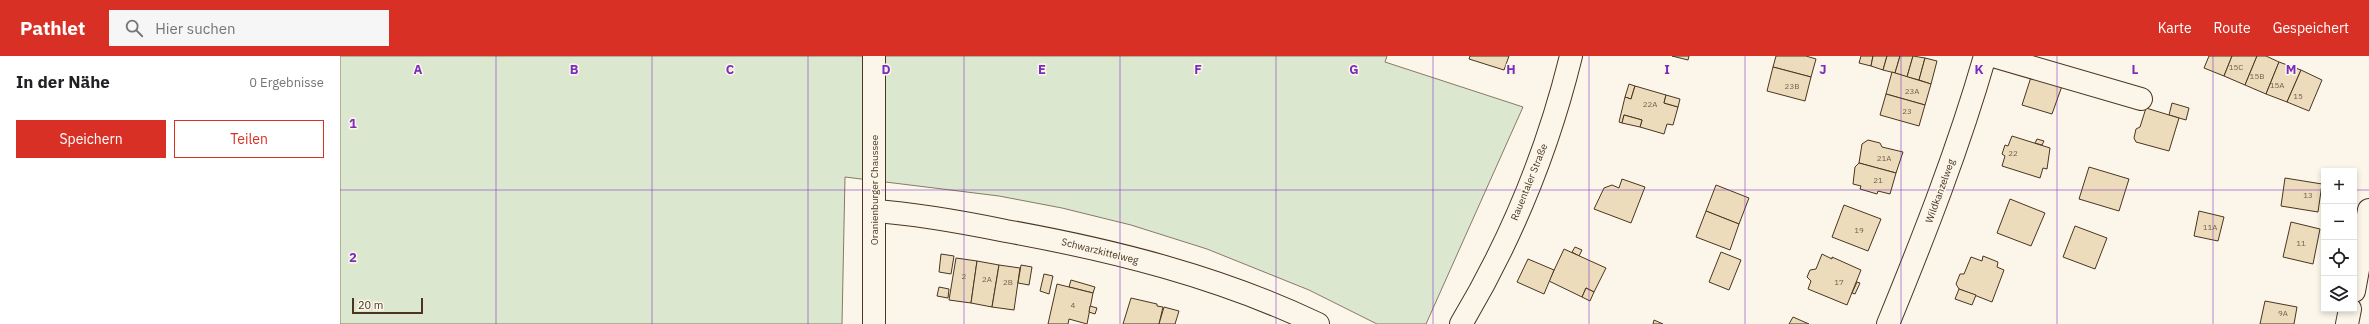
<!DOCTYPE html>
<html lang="de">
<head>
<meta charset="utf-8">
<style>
  :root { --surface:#fff; --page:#f6f6f6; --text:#202124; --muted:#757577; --line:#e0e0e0; --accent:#d93025 }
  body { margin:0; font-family:"IBM Plex Sans",sans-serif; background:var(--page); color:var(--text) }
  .controls { position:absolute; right:12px; bottom:12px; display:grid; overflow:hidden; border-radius:0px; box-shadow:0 2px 6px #0003 }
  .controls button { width:36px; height:36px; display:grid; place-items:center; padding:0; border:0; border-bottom:1px solid var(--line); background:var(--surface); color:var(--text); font:20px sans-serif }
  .scale { position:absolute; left:12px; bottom:10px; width:71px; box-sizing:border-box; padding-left:4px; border:2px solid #4a3520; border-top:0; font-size:11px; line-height:14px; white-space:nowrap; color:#4a3520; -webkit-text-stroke:3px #fbf6e9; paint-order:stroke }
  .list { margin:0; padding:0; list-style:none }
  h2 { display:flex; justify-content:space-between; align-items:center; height:52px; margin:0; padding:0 16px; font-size:17px }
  h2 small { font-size:13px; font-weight:400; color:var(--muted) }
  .actions { display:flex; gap:8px; padding:12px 16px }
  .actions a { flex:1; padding:9px 0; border:1px solid var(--accent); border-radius:0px; text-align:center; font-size:14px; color:var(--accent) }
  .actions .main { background:var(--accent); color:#fff }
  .icon { flex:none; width:22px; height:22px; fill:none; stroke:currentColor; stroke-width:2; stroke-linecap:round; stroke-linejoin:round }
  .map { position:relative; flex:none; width:2029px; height:268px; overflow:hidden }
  header { display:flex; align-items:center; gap:24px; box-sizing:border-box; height:56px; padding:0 20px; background:var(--accent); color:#fff }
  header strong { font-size:19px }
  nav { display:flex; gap:22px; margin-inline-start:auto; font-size:14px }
  .search { width:280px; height:36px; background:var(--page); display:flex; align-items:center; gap:10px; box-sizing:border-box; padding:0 14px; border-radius:0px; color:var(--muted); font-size:15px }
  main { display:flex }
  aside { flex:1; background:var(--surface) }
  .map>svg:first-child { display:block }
</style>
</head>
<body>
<header>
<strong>Pathlet</strong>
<div class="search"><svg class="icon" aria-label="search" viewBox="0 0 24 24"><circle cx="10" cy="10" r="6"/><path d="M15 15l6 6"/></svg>Hier suchen</div>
<nav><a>Karte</a><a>Route</a><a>Gespeichert</a></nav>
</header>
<main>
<aside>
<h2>In der Nähe<small>0 Ergebnisse</small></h2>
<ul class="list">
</ul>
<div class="actions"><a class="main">Speichern</a><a>Teilen</a></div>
</aside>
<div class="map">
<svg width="2029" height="268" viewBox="0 0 2029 268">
  <rect width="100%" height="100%" fill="#fbf6e9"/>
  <polygon fill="#dce7d0" stroke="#887966" points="0,0 1047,0 1045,6 1183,51 1086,268 1037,268 969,234 867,193 791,169 722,152 659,140 505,121 502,268 0,268"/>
  <g fill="#ecdcbc" stroke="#4a3520">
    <polygon points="1130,0 1169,0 1164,14 1129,3"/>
    <polygon points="1332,0 1349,0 1348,4"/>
    <polygon points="1436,0 1466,0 1476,3 1471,21 1433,11"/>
    <polygon points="1521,0 1533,0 1531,10 1519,7"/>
    <polygon points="1533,0 1547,0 1543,14 1531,10"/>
    <polygon points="1547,0 1560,0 1555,17 1543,14"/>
    <polygon points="1560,0 1573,0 1567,21 1555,17"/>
    <polygon points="1573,0 1585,2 1579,24 1567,21"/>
    <polygon points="1869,0 1892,0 1884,20 1864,12"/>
    <polygon points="1892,0 1917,0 1905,29 1884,20"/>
    <polygon points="1917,0 1926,0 1939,6 1926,38 1905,29"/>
    <polygon points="1585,2 1597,5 1591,28 1579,24"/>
    <polygon points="1939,6 1961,14 1947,46 1926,38"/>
    <polygon points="1433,11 1471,21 1465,45 1427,35"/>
    <polygon points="1961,14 1982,24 1969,55 1947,46"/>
    <polygon points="1552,16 1591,28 1585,49 1546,38"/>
    <polygon points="1692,18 1722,30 1712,58 1682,49"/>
    <polygon points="1289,28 1295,30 1291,43 1285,41"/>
    <polygon points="1295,30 1326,39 1324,47 1338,51 1333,69 1327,68 1324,78 1300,71 1302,64 1284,59 1282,67 1279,66 1285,41 1291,43"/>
    <polygon points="1546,38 1585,49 1579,70 1540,59"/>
    <polygon points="1326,39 1340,43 1338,51 1324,47"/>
    <polygon points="1832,47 1849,52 1846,64 1829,59"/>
    <polygon points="1806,52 1839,62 1829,95 1796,86 1794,82 1796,73 1800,71"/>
    <polygon points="1284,59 1302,64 1300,71 1282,67"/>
    <polygon points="1672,80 1710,92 1707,113 1703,112 1700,122 1662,110 1665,100 1662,98 1665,89 1668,90"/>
    <polygon points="1697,83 1704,85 1702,89 1695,87"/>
    <polygon points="1528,84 1540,87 1542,91 1563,96 1556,117 1519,107 1522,88"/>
    <polygon points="1519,107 1556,117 1550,138 1538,135 1537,138 1520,133 1521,130 1513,128 1515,111"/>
    <polygon points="1749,111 1789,123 1779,155 1739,143"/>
    <polygon points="1945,122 1982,128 1978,156 1941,150"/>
    <polygon points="1282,123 1305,131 1291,167 1254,153 1264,132 1272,129 1279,132"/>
    <polygon points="1376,129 1409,142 1399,168 1366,155"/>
    <polygon points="1670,143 1705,157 1691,190 1657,177"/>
    <polygon points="1504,149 1541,163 1528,195 1492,181"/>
    <polygon points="1366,155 1399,168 1390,194 1356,181"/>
    <polygon points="1859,155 1884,161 1878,185 1854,180"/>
    <polygon points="1951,166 1980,173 1973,208 1943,201"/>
    <polygon points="1735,170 1767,182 1755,213 1723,201"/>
    <polygon points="1235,191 1242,194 1239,200 1232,196"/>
    <polygon points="1224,193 1266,212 1254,236 1246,232 1242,241 1209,225"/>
    <polygon points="1381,196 1401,204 1389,234 1369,226"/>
    <polygon points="601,198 614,200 611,218 599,216"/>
    <polygon points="1482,198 1492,203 1492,201 1521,214 1507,249 1468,233 1471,225 1467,221 1470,214 1476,213"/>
    <polygon points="1643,200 1658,206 1657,211 1664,214 1652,246 1619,233 1616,228 1620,218 1624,218 1631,201 1642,205"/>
    <polygon points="616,202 637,205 631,247 609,244"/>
    <polygon points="1188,203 1214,214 1204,238 1177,226"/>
    <polygon points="637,205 659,209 652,251 631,247"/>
    <polygon points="659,209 680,212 674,254 652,251"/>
    <polygon points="681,209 692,211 689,229 678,227"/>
    <polygon points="704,218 713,220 709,238 700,235"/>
    <polygon points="731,224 755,231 753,237 729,231"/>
    <polygon points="1517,226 1520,227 1515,238 1512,237"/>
    <polygon points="717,228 753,237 747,268 729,263 728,268 708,268"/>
    <polygon points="599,231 609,233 608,242 597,240"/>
    <polygon points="1246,232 1254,236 1250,245 1242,241"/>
    <polygon points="1619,233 1636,239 1632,249 1615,243"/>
    <polygon points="791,242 817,248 817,250 823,251 819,268 783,268"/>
    <polygon points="1925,245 1957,251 1954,268 1920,268"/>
    <polygon points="750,250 757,252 755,258 749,256"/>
    <polygon points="824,251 839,255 835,268 819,268"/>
    <polygon points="1453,261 1469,268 1449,268"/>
    <polygon points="1314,264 1323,268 1313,268"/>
  </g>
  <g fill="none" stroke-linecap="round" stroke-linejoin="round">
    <defs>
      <g id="minor">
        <polyline points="1653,0 1801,43"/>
        <path d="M534 155C579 158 622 166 666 175 772 194 880 221 978 268"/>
        <polyline points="2014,235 2029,154"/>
        <path d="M1121 268C1170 186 1208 94 1231 0"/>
        <path d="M1548 268C1584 180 1619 91 1645 0"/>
        <polyline points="2007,268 2010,253"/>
      </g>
      <polyline id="major" points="534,0 534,268"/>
    </defs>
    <use href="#minor" stroke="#4a3520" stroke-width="24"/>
    <use href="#major" stroke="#4a3520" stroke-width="24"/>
    <use href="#minor" stroke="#fbf6e9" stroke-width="22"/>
    <use href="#major" stroke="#fbf6e9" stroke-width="22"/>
  </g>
  <path fill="none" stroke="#7b2cbf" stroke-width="1" stroke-opacity="0.55" d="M156 0V268M312 0V268M468 0V268M624 0V268M780 0V268M936 0V268M1093 0V268M1249 0V268M1405 0V268M1561 0V268M1717 0V268M1873 0V268M0 134H1984M2014 134H2029"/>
  <g text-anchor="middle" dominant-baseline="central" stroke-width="3" stroke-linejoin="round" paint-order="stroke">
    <g font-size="8" fill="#725f47">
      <text x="1896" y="11">15C</text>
      <text x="1917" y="20">15B</text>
      <text x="1937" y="29">15A</text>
      <text x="1452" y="30">23B</text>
      <text x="1572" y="35">23A</text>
      <text x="1958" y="40">15</text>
      <text x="1310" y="48">22A</text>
      <text x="1567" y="55">23</text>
      <text x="1673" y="97">22</text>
      <text x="1544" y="102">21A</text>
      <text x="1538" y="124">21</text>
      <text x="1968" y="139">13</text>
      <text x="1870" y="171">11A</text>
      <text x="1519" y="174">19</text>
      <text x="1961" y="187">11</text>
      <text x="624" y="220">2</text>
      <text x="647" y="223">2A</text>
      <text x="668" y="226">2B</text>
      <text x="1499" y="226">17</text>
      <text x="733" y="249">4</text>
      <text x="1943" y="257">9A</text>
    </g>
    <g font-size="10" fill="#4a3520" stroke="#fbf6e9">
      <text transform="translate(1189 126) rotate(-68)">Rauentaler Straße</text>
      <text transform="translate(534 134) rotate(-90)">Oranienburger Chaussee</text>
      <text transform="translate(1600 135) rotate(-70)">Wildkanzelweg</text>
      <text transform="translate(760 195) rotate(14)">Schwarzkittelweg</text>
    </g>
  </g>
  <g font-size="13" text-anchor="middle" font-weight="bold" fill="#7b2cbf" stroke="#fbf6e9" stroke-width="3" stroke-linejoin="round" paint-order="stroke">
    <text x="78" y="18">A</text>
    <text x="234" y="18">B</text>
    <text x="390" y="18">C</text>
    <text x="546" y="18">D</text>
    <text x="702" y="18">E</text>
    <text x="858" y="18">F</text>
    <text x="1014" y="18">G</text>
    <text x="1171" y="18">H</text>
    <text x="1327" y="18">I</text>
    <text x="1483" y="18">J</text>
    <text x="1639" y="18">K</text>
    <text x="1795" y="18">L</text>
    <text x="1951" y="18">M</text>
    <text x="13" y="72">1</text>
    <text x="13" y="206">2</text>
  </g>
</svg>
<div class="controls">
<button>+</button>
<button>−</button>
<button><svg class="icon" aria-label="locate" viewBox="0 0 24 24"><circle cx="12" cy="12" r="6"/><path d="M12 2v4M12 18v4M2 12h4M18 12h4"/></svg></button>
<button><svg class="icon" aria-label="layers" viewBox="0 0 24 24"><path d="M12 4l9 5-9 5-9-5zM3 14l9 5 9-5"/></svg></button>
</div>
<div class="scale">20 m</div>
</div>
</main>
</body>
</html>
